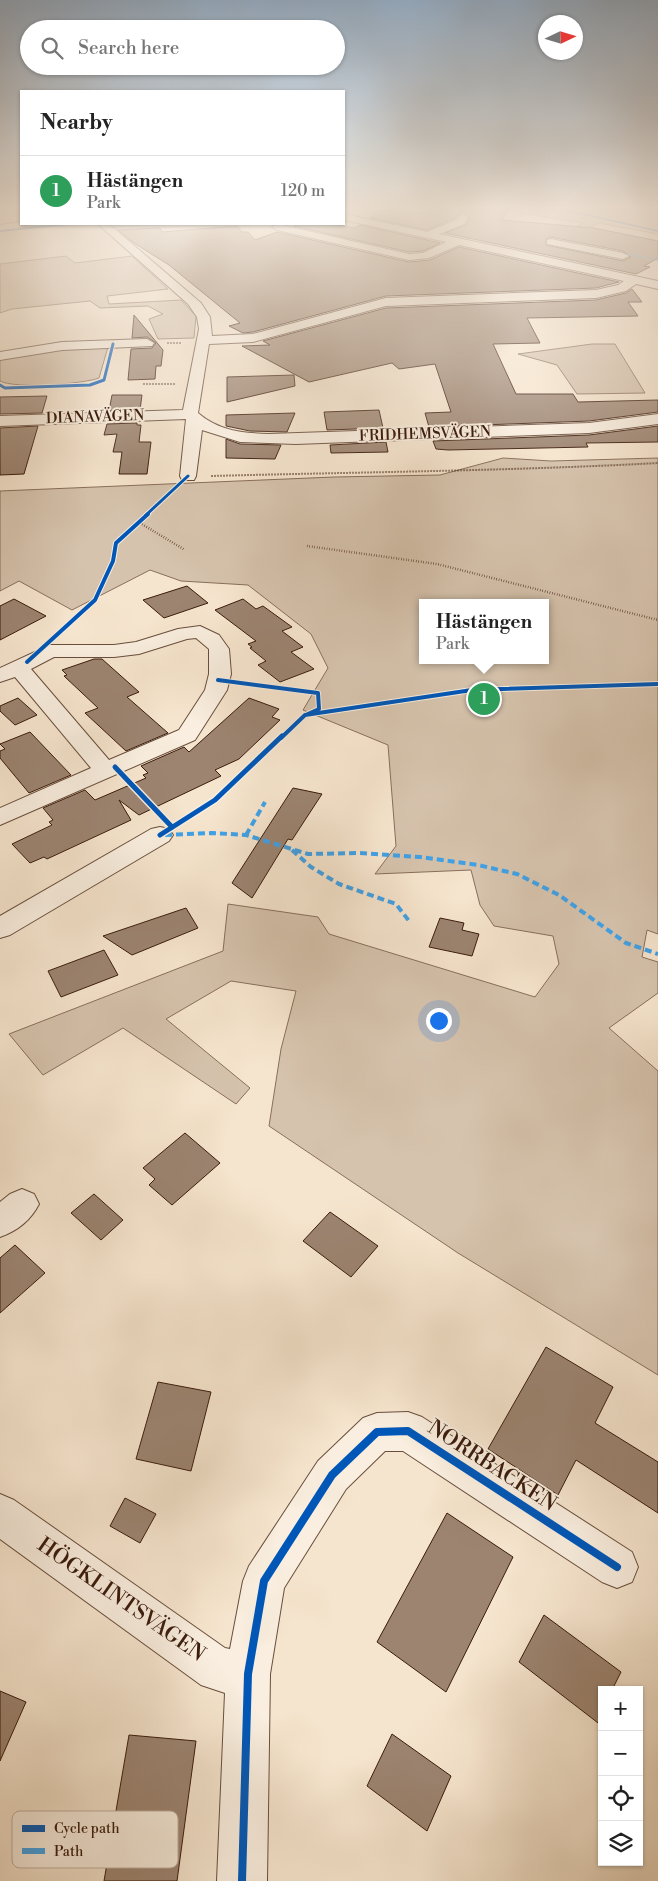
<!DOCTYPE html>
<html lang="en">
<head>
<meta charset="utf-8">
<style>
  :root { --surface:#fff; --page:#f6f6f6; --text:#222; --muted:#767676; --line:#e0e0e0; --accent:#0f766e }
  body { margin:0; font-family:"Libre Bodoni",serif; background:var(--page); color:var(--text) }
  .controls { position:absolute; right:15px; bottom:15px; display:grid; overflow:hidden; border-radius:0px; box-shadow:0 1px 4px #0004 }
  .controls button { width:45px; height:45px; display:grid; place-items:center; padding:0; border:0; border-bottom:1px solid var(--line); background:var(--surface); color:var(--text); font:25px sans-serif }
  .compass { position:absolute; left:538px; top:15px; width:45px; height:45px; border-radius:50%; background:var(--surface); box-shadow:0 1px 4px #0004; rotate:86deg }
  .you { position:absolute; left:438px; top:1020px; width:18px; height:18px; margin:-12px; border:4px solid #fff; border-radius:50%; background:#1a73e8; box-shadow:0 0 0 8px #1a73e833 }
  .badge { display:grid; place-items:center; width:32px; height:32px; border-radius:50%; background:var(--accent); color:#fff; font-size:16px; font-weight:700 }
  .pin { position:absolute; translate:-50% -50%; border:2px solid #fff; box-shadow:0 1px 5px #0006 }
  .popup { position:absolute; left:419px; top:599px; width:130px; height:65px; box-sizing:border-box; display:grid; place-content:center; border-radius:0px; background:var(--surface); filter:drop-shadow(0 1px 4px #0005); font-size:16px; white-space:nowrap; color:var(--muted) }
  .popup b { font-size:19px; color:var(--text) }
  .popup::after { content:''; position:absolute; left:50%; top:100%; margin-left:-10px; border:10px solid transparent; border-top-color:var(--surface) }
  .list { margin:0; padding:0; list-style:none }
  h2 { display:flex; justify-content:space-between; align-items:center; height:65px; margin:0; padding:0 20px; font-size:21px }
  h2 small { font-size:16px; font-weight:400; color:var(--muted) }
  .list li { display:grid; grid-template-columns:32px 1fr auto; gap:15px; align-items:center; box-sizing:border-box; height:70px; padding:0 20px; border-top:1px solid var(--line) }
  .list b { display:block; font-size:19px; white-space:nowrap }
  .list p { margin:0; font-size:16px; white-space:nowrap; color:var(--muted) }
  .list em { font-size:16px; font-style:normal; color:var(--muted) }
  .icon { flex:none; width:28px; height:28px; fill:none; stroke:currentColor; stroke-width:2; stroke-linecap:round; stroke-linejoin:round }
  .map { position:relative; flex:none; width:658px; height:1881px; overflow:hidden }
  .search { position:absolute; background:var(--surface); box-shadow:0 1px 4px #0004; left:20px; top:20px; width:325px; height:55px; display:flex; align-items:center; gap:12px; box-sizing:border-box; padding:0 18px; border-radius:28px; color:var(--muted); font-size:19px }
  .panel { position:absolute; background:var(--surface); box-shadow:0 1px 4px #0004; left:20px; top:90px; width:325px; height:135px; border-radius:0px }
  .map>svg:first-child { display:block }
</style>
</head>
<body>
<div class="map">
<svg width="658" height="1881" viewBox="0 0 658 1881">
  <rect width="100%" height="100%" fill="#f6e5ce"/>
  <filter id="stains"><feTurbulence type="fractalNoise" baseFrequency=".004" numOctaves="4"/><feColorMatrix values="0 0 0 0 .2 0 0 0 0 .09 0 0 0 0 .02 0 0 0 .5 -.17"/></filter>
  <radialGradient id="worn" r=".72"><stop offset=".6" stop-color="#630" stop-opacity="0"/><stop offset="1" stop-color="#630" stop-opacity=".3"/></radialGradient>
  <g fill="#d6c3ad" stroke="#886f5c" fill-rule="evenodd">
    <polygon points="518,209 658,209 658,234 599,223 585,229 577,226 583,223 519,213"/>
    <polygon points="66,256 75,263 132,256 168,289 107,296 109,304 181,300 196,316 194,338 158,339 149,319 163,314 148,306 100,308 90,301 12,309 0,313 0,264"/>
    <polygon points="592,344 615,344 645,393 577,394 557,365 518,354"/>
    <path d="M108 347 99 378C84 384 14 389 0 381V359L64 349Z"/>
    <path d="M503 458 551 461 658 458V934L647 930 642 957 658 962V993L609 1028 658 1071V1375L458 1253 269 1126 281 1049 296 991 231 981 166 1019 250 1088 236 1104 123 1028 43 1075 9 1034 223 951 228 904 318 917 329 934 535 997 559 964 553 936 494 926 480 905 471 870 375 874 396 846 388 745 303 710 328 668 311 634 248 585 181 581 150 570 72 610 19 581 0 591V491L334 477 440 475ZM423 603H545V660H423Z"/>
  </g>
  <g fill="#9c8471" stroke="#3a1b0c" fill-rule="evenodd">
    <path d="M430 209H509L502 220 594 228 658 241V258L644 266 650 267 636 274 445 233 466 225 470 217 463 212 455 218 427 230 370 218 377 210 427 213ZM551 237 623 251 631 257 623 261 546 245V239Z"/>
    <polygon points="300,224 334,224 354,228 360,225 440,243 423,251 409,252 294,226"/>
    <polygon points="237,226 242,232 248,232 255,240 277,232 409,262 430,260 459,247 619,282 596,288 386,296 253,332 243,333 229,326 240,323 169,265 134,243 118,230 160,228 162,232"/>
    <polygon points="632,289 642,302 628,302 638,316 527,318 540,343 493,344 516,394 573,394 578,402 658,400 658,412 589,421 429,427 425,413 451,412 435,364 399,369 392,363 309,382 242,346 270,345 263,341 386,308 596,300 626,293"/>
    <polygon points="134,315 163,350 161,366 156,366 155,379 128,380 131,349 152,348 156,343 147,337 132,338"/>
    <polygon points="294,375 295,386 227,402 227,377"/>
    <polygon points="112,395 142,395 140,410 109,411"/>
    <polygon points="47,396 42,413 0,414 0,397"/>
    <polygon points="379,410 383,428 327,430 324,412"/>
    <polygon points="295,413 287,432 250,431 226,426 226,415"/>
    <polygon points="137,423 137,425 141,425 139,442 151,442 147,474 119,474 122,452 113,452 117,434 104,435 107,424"/>
    <polygon points="38,426 24,474 0,475 0,428"/>
    <polygon points="658,426 658,442 586,443 588,447 448,450 436,449 433,441 589,435"/>
    <polygon points="226,439 240,444 281,445 275,459 226,458"/>
    <polygon points="386,442 388,452 331,453 330,445"/>
    <polygon points="187,586 208,603 164,618 143,600"/>
    <polygon points="14,599 46,616 0,640 0,606"/>
    <polygon points="243,599 256,609 263,606 292,627 282,631 303,647 291,652 314,669 280,682 258,665 266,661 250,648 252,647 248,644 256,641 215,610"/>
    <polygon points="94,659 102,659 139,692 127,697 168,733 126,751 85,713 98,708 64,676 67,675 62,670"/>
    <polygon points="18,698 37,715 15,725 0,711 0,706"/>
    <polygon points="249,698 279,709 272,717 280,720 239,759 215,770 221,776 139,815 119,800 131,820 47,859 44,857 30,863 12,844 52,825 49,822 53,820 43,808 85,790 95,800 146,778 143,775 148,773 141,766 184,747 189,752"/>
    <polygon points="30,732 71,775 29,793 0,758 0,751 5,749 0,744"/>
    <polygon points="293,788 322,794 292,840 288,839 252,898 232,883"/>
    <polygon points="186,908 198,928 132,955 103,936"/>
    <polygon points="440,918 464,923 462,930 479,934 472,956 429,947"/>
    <polygon points="104,950 118,975 61,997 48,971"/>
    <polygon points="185,1133 220,1163 172,1205 149,1185 155,1179 143,1168"/>
    <polygon points="94,1194 123,1220 101,1240 71,1213"/>
    <polygon points="330,1212 378,1246 351,1277 303,1241"/>
    <polygon points="15,1245 45,1273 0,1313 0,1258"/>
    <polygon points="546,1347 613,1387 595,1423 658,1462 658,1513 576,1460 558,1495 488,1449"/>
    <polygon points="158,1382 211,1392 191,1471 136,1459"/>
    <polygon points="125,1498 156,1514 140,1543 110,1526"/>
    <polygon points="447,1513 513,1557 446,1692 377,1642"/>
    <polygon points="544,1615 621,1672 612,1690 602,1690 602,1726 519,1662"/>
    <polygon points="0,1691 26,1702 0,1761"/>
    <polygon points="392,1734 451,1776 427,1831 367,1786"/>
    <polygon points="129,1735 196,1741 177,1881 104,1881"/>
  </g>
  <g fill="none" stroke-linecap="round" stroke-linejoin="round">
    <defs>
      <g id="street">
        <path d="M344 214 427 232 456 220 463 214 468 217 464 224 439 234 658 281V289L636 284 626 291 596 298 386 306 253 342 209 344 198 413C219 431 242 433 269 434L589 423 658 414V424L589 433 296 444 240 442 202 430 196 476 194 480H182L180 476 186 419 0 426V416L183 410 199 329 197 317 188 304 98 224H109L201 303 210 317 212 336 253 334 386 298 596 290 618 285 624 281 459 245 429 258 409 260 277 230 272 227 277 224 409 254 423 253 446 242 344 220Z"/>
        <polygon points="21,222 43,224 38,227 0,231 0,225"/>
        <polygon points="551,239 623,253 629,256 623,259 547,244 547,240"/>
        <polygon points="147,339 154,343 152,346 62,350 0,360 0,352 62,342"/>
        <path d="M200 626 219 635 229 649 231 674 227 690 195 740 0 825V808L91 768 15 677 0 682V668L50 645H114L136 642 178 629ZM196 638 209 649V674L205 690 179 730 109 760 31 669 54 657H114L139 654 187 639Z"/>
        <polygon points="160,827 169,829 173,835 169,841 10,935 0,938 0,916 151,829"/>
        <path d="M22 1189 34 1194 39 1204C31 1220 17 1231 0 1237V1202L10 1194Z"/>
        <polygon points="408,1412 422,1417 632,1552 638,1567 632,1582 617,1588 602,1582 403,1451 385,1451 346,1489 284,1588 270,1674 267,1881 217,1881 225,1693 201,1685 0,1539 0,1494 14,1500 225,1648 230,1649 243,1581 249,1566 318,1461 363,1418 377,1413"/>
      </g>
    </defs>
    <use href="#street" stroke="#694e3c" stroke-width="2"/>
    <g stroke="#3a1b0c" stroke-width="2" stroke-dasharray="0.5 1" stroke-linecap="butt">
      <polyline points="167,343 181,343"/>
      <polyline points="143,384 175,384"/>
      <path d="M211 476C360 472 509 471 658 463"/>
    </g>
    <g stroke="#3a1b0c" stroke-width="2.5" stroke-dasharray="0.5 2" stroke-linecap="butt">
      <polyline points="140,523 185,550"/>
      <polyline points="307,546 437,564 658,620"/>
    </g>
    <use href="#street" fill="#f9eedf" fill-rule="evenodd"/>
    <polyline stroke="#3fa2e9" stroke-width="2" stroke-dasharray="3 2" stroke-linecap="butt" points="627,254 658,260"/>
    <g stroke="#3fa2e9" stroke-width="4" stroke-dasharray="7 4" stroke-linecap="butt">
      <polyline points="165,835 212,833 246,835 308,854 359,853 420,857 478,865 517,874 559,895 626,943 658,954"/>
      <polyline points="246,835 265,802"/>
      <polyline points="292,850 311,867 339,884 396,904 409,921"/>
    </g>
    <defs>
      <g id="cycleway-far4">
        <polyline points="561,209 658,231"/>
        <polyline points="0,231 69,224"/>
      </g>
      <g id="cycleway-far3">
        <polyline points="0,385 5,388 90,385 104,380 113,344"/>
        <polyline points="146,515 188,476"/>
      </g>
      <g id="cycleway-far2">
        <polyline points="27,662 95,600 113,561 116,543 148,514"/>
        <polyline points="218,680 318,693 319,709 308,714"/>
        <polyline points="281,738 305,715 472,690 658,684"/>
      </g>
      <g id="cycleway-far1">
        <polyline points="115,767 172,827"/>
        <polyline points="160,835 215,800 282,736"/>
      </g>
      <polyline id="cycleway" points="242,1881 248,1674 264,1581 332,1475 377,1432 408,1431 617,1567"/>
    </defs>
    <use href="#cycleway-far4" stroke="#f9eedf" stroke-width="3"/>
    <use href="#cycleway-far3" stroke="#f9eedf" stroke-width="5"/>
    <use href="#cycleway-far2" stroke="#f9eedf" stroke-width="6"/>
    <use href="#cycleway-far1" stroke="#f9eedf" stroke-width="8"/>
    <use href="#cycleway" stroke="#f9eedf" stroke-width="11"/>
    <use href="#cycleway-far4" stroke="#0057b8" stroke-width="2"/>
    <use href="#cycleway-far3" stroke="#0057b8" stroke-width="3"/>
    <use href="#cycleway-far2" stroke="#0057b8" stroke-width="4"/>
    <use href="#cycleway-far1" stroke="#0057b8" stroke-width="5"/>
    <use href="#cycleway" stroke="#0057b8" stroke-width="8"/>
  </g>
  <linearGradient id="sky" x2="0" y2="1"><stop stop-color="#94acc3"/><stop offset="0.44" stop-color="#fbf3e9"/><stop offset="1" stop-color="#fbf3e9" stop-opacity="0"/></linearGradient>
  <rect width="658" height="472" fill="url(#sky)"/>
  <g text-anchor="middle" dominant-baseline="central" stroke-width="4" stroke-linejoin="round" paint-order="stroke">
    <g font-size="15" fill="#3a1b0c" stroke="#f9eedf">
      <text transform="translate(95 417) rotate(-2)">DIANAVÄGEN</text>
      <text transform="translate(425 434) rotate(-2)">FRIDHEMSVÄGEN</text>
    </g>
    <g font-size="21" fill="#3a1b0c" stroke="#f9eedf">
      <text transform="translate(492 1466) rotate(33)">NORRBACKEN</text>
      <text transform="translate(121 1600) rotate(35)">HÖGKLINTSVÄGEN</text>
    </g>
  </g>
  <rect x="12" y="1811" width="166" height="57" rx="8" fill="#f9eedf" stroke="#c0afa0" stroke-width="1"/>
  <rect x="22" y="1825" width="23" height="7" fill="#0057b8"/>
  <rect x="22" y="1848" width="23" height="6" fill="#3fa2e9"/>
  <g font-size="14" fill="#3a1b0c">
    <text x="54" y="1833">Cycle path</text>
    <text x="54" y="1856">Path</text>
  </g>
  <rect width="100%" height="100%" filter="url(#stains)"/>
  <rect width="100%" height="100%" fill="url(#worn)"/>
</svg>
<div class="controls">
<button>+</button>
<button>−</button>
<button><svg class="icon" aria-label="locate" viewBox="0 0 24 24"><circle cx="12" cy="12" r="6"/><path d="M12 2v4M12 18v4M2 12h4M18 12h4"/></svg></button>
<button><svg class="icon" aria-label="layers" viewBox="0 0 24 24"><path d="M12 4l9 5-9 5-9-5zM3 14l9 5 9-5"/></svg></button>
</div>
<svg class="compass" viewBox="-18 -18 36 36"><path d="M0-13l5 13h-10z" fill="#e53935"/><path d="M0 13l5-13h-10z" fill="#767676"/></svg>
<div class="you"></div>
<div class="pin badge" style="left:484px;top:699px;background:#2e9e5b">1</div>
<div class="popup"><b>Hästängen</b>Park</div>
<div class="search"><svg class="icon" aria-label="search" viewBox="0 0 24 24"><circle cx="10" cy="10" r="6"/><path d="M15 15l6 6"/></svg>Search here</div>
<section class="panel">
<h2>Nearby<small></small></h2>
<ul class="list">
<li><span class="badge" style="background:#2e9e5b">1</span><div><b>Hästängen</b><p>Park</p></div><em>120 m</em></li>
</ul>
</section>
</div>
</body>
</html>
